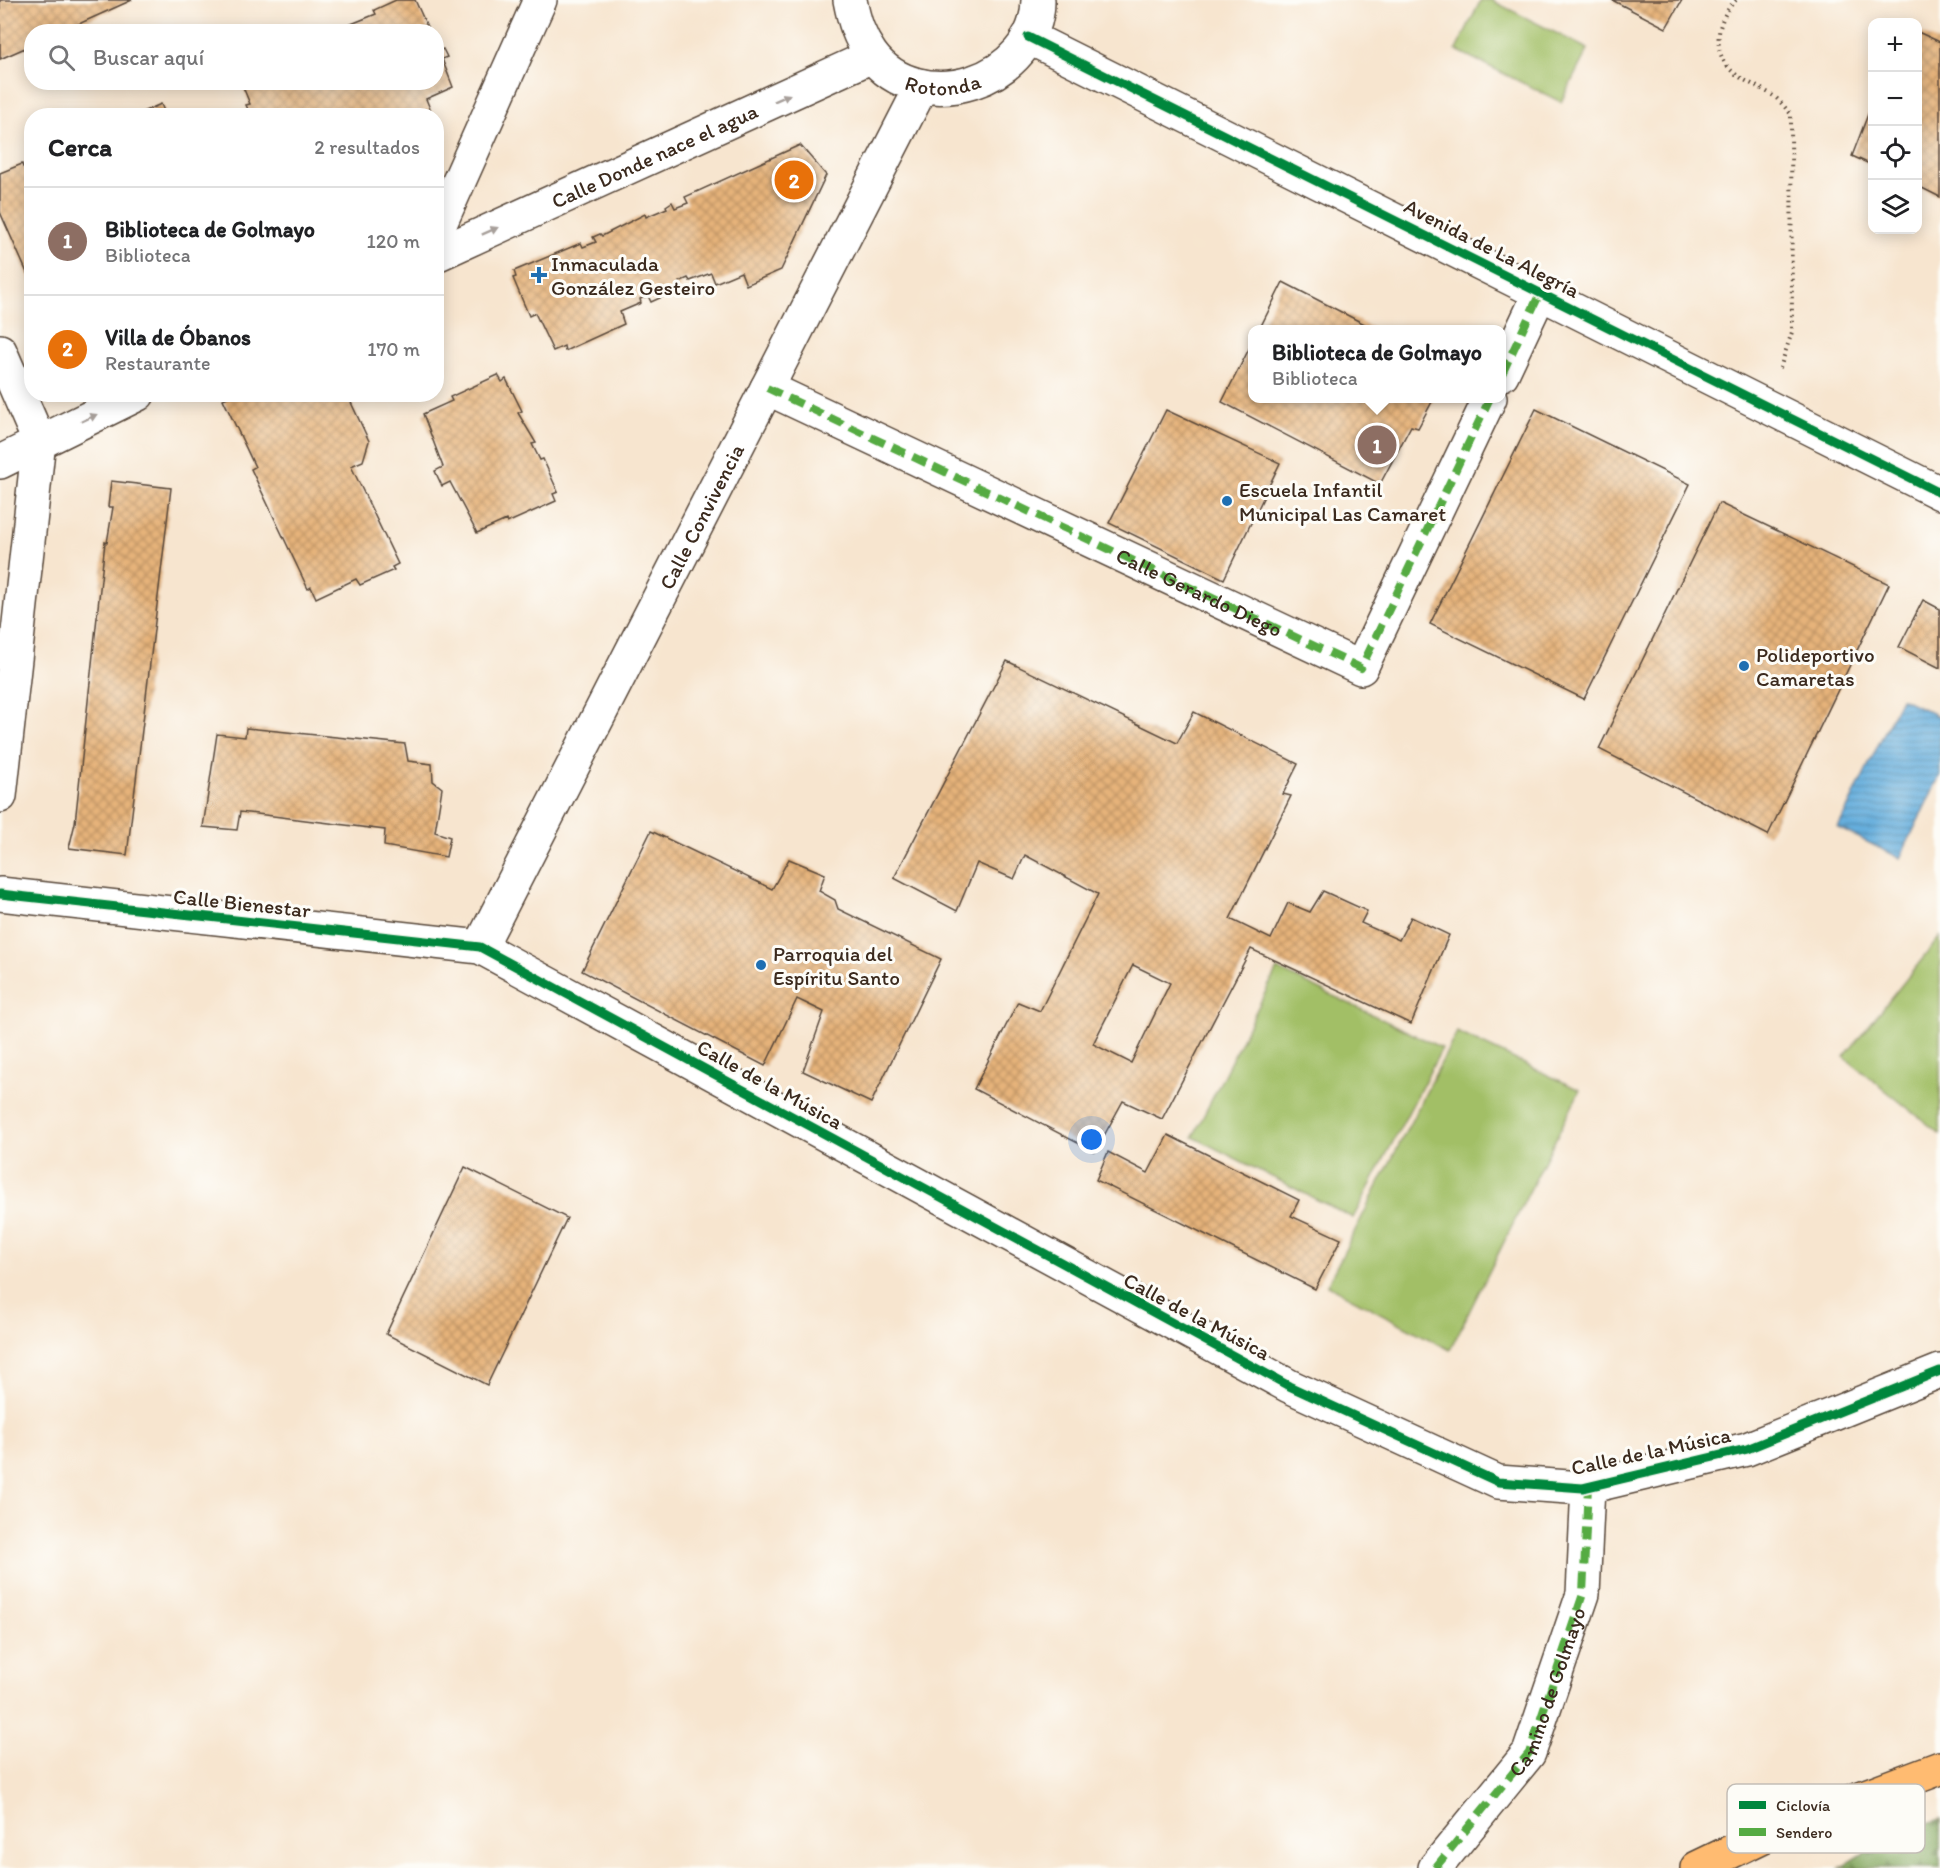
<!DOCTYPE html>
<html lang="es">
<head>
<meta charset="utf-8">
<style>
  :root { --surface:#fff; --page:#f6f6f6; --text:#202124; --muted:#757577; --line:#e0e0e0; --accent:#1f6fb2 }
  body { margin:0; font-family:Itim,sans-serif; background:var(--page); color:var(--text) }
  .controls { position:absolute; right:18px; top:18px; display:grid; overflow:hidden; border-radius:12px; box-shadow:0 3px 15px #0003 }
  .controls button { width:54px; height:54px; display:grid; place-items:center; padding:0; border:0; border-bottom:2px solid var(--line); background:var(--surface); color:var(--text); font:30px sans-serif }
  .you { position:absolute; left:1092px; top:1140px; width:21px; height:21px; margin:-15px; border:4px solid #fff; border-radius:50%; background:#1a73e8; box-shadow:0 0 0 9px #1a73e833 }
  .badge { display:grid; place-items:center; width:39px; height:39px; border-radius:50%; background:var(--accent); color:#fff; font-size:20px; font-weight:700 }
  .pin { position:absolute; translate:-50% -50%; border:3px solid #fff; box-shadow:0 2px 6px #0006 }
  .popup { position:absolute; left:1248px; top:325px; width:258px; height:78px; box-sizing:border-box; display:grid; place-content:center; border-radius:12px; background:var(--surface); filter:drop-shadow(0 2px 4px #0005); font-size:20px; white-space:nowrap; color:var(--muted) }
  .popup b { font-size:22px; color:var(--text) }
  .popup::after { content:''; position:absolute; left:50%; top:100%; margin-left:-12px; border:12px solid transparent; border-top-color:var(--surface) }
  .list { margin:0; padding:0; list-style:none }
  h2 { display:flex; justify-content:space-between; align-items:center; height:78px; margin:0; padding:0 24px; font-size:26px }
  h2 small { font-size:20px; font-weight:400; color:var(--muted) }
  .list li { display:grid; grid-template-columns:39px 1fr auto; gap:18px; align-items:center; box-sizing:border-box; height:108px; padding:0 24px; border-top:2px solid var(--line) }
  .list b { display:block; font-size:22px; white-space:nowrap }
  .list p { margin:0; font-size:20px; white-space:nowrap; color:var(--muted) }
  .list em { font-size:20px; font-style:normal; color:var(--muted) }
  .icon { flex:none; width:33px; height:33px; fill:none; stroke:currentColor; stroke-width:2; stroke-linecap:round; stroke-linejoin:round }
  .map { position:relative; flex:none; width:1940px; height:1868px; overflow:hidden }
  .search { position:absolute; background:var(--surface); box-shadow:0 3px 15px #0003; left:24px; top:24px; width:420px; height:66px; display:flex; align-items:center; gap:15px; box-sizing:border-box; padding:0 21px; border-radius:24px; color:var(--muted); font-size:22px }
  .panel { position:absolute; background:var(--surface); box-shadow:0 3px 15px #0003; left:24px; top:108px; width:420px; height:294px; border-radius:24px }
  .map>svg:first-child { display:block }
</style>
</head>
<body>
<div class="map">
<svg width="1940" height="1868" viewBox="0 0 1940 1868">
  <defs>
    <pattern id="forest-firs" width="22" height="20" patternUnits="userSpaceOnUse" patternTransform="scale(1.5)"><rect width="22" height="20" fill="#81a65b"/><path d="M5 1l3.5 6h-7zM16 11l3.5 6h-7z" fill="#6b874b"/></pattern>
    <pattern id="water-rules" width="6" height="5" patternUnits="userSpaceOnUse" patternTransform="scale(1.5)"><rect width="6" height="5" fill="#65aedd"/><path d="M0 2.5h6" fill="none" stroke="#548eb3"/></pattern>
    <pattern id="building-cross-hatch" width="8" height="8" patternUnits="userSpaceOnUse" patternTransform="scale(1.5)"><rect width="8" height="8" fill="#e6b37a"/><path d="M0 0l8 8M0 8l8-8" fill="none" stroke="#bc9263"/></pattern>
  </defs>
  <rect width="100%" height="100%" fill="#fdfcf7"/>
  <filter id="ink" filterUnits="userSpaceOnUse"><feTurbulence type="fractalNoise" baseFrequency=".0167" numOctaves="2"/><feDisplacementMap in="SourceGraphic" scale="12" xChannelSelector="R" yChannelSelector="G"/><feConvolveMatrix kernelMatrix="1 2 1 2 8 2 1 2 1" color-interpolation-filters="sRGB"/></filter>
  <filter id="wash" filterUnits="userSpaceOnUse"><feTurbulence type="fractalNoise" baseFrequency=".008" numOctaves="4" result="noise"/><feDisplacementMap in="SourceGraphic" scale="24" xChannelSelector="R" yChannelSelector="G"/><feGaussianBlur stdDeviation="1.35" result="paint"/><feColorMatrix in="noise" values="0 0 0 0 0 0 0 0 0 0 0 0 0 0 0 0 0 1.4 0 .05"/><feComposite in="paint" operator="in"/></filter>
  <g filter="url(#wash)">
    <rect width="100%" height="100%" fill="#f7e5cf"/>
    <polygon fill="url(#forest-firs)" stroke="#5e683c" stroke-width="1.5" points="1940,1819 1940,1868 1840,1868 1891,1836"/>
    <g fill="#a2bf66" stroke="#6e7442" stroke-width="1.5">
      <polygon points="1481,0 1491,0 1588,49 1561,102 1456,50"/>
      <polygon points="1940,937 1940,1134 1844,1057"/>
      <polygon points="1277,969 1442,1048 1353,1218 1193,1137"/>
      <polygon points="1457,1032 1580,1090 1450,1350 1327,1285"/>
    </g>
    <polygon fill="url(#water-rules)" stroke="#506c7e" stroke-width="1.5" points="1901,698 1940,717 1940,775 1900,858 1838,828"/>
    <g id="blocks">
      <g fill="url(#building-cross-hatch)" fill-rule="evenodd">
        <polygon points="0,0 132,0 61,32 32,32 32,45 0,59"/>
        <polygon points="396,0 415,0 429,31 334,31 376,14 374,10"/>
        <polygon points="1612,0 1682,0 1666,28"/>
        <polygon points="1918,32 1940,42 1940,197 1918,186"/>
        <polygon points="443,49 447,57 442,59 453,87 426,99 433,116 251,116 246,105 250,104 241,82 436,82 436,52"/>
        <polygon points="161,104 166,116 133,116"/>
        <polygon points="1872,104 1872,165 1852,156"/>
        <polygon points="800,145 826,175 781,270 746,285 741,272 715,283 711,273 690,281 688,278 679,282 682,288 651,302 648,296 640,299 641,303 620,312 624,324 565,351 564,346 553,351 535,313 529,316 513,278 516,277 514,271 581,243 583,247 596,242 593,237 600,234 602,236 645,214 646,217 667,208 666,206 672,202 675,208 688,203 685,197"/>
        <polygon points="32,163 32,284 0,212 0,173 22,164 23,167"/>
        <polygon points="1283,282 1376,330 1259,330"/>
        <polygon points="1252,343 1252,398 1434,398 1418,428 1411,426 1380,484 1222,402"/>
        <polygon points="498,375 502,382 506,379 522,411 518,413 536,443 532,444 540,460 543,459 558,492 553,494 556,501 507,523 506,520 477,533 450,482 442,486 435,471 443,467 423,414 452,401 450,397"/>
        <polygon points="234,394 347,394 369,441 363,461 351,466 398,564 392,567 394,570 360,585 356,579 316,598 311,587 308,589 251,469 255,467 223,399"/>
        <polygon points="1536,409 1690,484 1584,699 1430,624"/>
        <polygon points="1166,410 1280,463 1224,579 1109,523"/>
        <polygon points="111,481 171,488 127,855 69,848 75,823 105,542 107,543 113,507 108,507"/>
        <polygon points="1719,503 1889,584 1768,835 1599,749"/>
        <polygon points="1923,600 1940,609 1940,668 1899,647"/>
        <path d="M1007 661 1177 743 1194 712 1298 764 1283 794 1291 796 1230 919 1271 939 1288 903 1310 912 1323 891 1367 911 1361 923 1399 940 1411 917 1449 935 1411 1024 1251 949 1162 1119 1123 1101 1095 1152 974 1089 1018 1002 1040 1011 1098 894 1025 855 1014 879 977 863 957 911 894 878ZM1133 965 1170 983 1131 1063 1093 1044Z"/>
        <polygon points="246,728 405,744 408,761 432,764 433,781 442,788 435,832 450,837 446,857 384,846 385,830 240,812 237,830 203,827 217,734 245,737"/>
        <polygon points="651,831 772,889 789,859 825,874 819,891 835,900 838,909 941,959 871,1103 803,1071 824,1012 797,999 765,1066 582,971"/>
        <polygon points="1168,1135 1299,1200 1291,1216 1341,1239 1315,1289 1096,1180 1108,1152 1148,1173"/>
        <polygon points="465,1167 567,1218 487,1385 386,1334"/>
      </g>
    </g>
  </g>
  <g filter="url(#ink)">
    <use href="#blocks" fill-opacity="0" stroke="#574639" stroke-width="1.5"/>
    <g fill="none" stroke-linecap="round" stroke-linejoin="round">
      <defs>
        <g id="street">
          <path id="s1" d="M850 0C854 21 859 37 871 54 919 120 1038 81 1038 0"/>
          <polyline points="1028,37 1940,493"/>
          <polyline points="436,233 540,0"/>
          <path id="s2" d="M436 255 872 56"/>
          <polyline points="0,351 39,441 0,796"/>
          <polyline points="1502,374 1540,293"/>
          <path id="s3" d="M767 388 1361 668 1490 398"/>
          <polyline points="0,462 138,394"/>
          <polyline points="0,894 480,947 1289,1386 1498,1482 1583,1488 1747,1449 1940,1371"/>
          <path id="s4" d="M480 947 922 86"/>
          <path id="s5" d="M1435 1868 1529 1753 1583 1594 1588 1486"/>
        </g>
        <polyline id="highway" points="1697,1868 1778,1829 1940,1768"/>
      </defs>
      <use href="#street" stroke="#574639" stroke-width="36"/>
      <use href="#highway" stroke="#574639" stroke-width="36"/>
      <path stroke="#574639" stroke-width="4" stroke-dasharray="1.5 4.5" stroke-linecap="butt" d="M1736 0C1720 15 1712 43 1725 63 1736 80 1760 86 1775 97 1781 102 1786 109 1791 114L1792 332 1779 371"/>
      <use href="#street" stroke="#fff" stroke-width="33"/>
      <use href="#highway" stroke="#ffbb71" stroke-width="33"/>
      <g stroke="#55ab43" stroke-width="8" stroke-dasharray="15 8" stroke-linecap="butt">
        <polyline points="1502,374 1540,293"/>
        <polyline points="767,388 1361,668 1490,398"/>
        <polyline points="1435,1868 1529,1753 1583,1594 1588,1486"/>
      </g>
      <defs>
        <g id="cycleway">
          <polyline points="1028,37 1940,493"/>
          <polyline points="0,894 480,947 1289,1386 1498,1482 1583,1488 1747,1449 1940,1371"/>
        </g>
      </defs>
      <use href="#cycleway" stroke="#fdfcf7" stroke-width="13"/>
      <use href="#cycleway" stroke="#00873e" stroke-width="9"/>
    </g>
    <defs><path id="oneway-solid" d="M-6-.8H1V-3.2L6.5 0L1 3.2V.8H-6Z" transform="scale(1.5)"/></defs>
    <g fill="#a79f9a">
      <use href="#oneway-solid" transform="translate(782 98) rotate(-24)"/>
      <use href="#oneway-solid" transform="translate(490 231) rotate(-24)"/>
      <use href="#oneway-solid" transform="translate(89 418) rotate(-25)"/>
    </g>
  </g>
  <g fill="#1f6fb2" stroke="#fdfcf7" stroke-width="2">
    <path d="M536 266h6v6h6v6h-6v6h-6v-6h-6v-6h6z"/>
    <circle cx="1227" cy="501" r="6"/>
    <circle cx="1744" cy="666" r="6"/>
    <circle cx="761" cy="965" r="6"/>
  </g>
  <g text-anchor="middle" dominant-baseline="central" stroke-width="6" stroke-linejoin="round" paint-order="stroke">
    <g font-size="21" fill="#3b2a1e" stroke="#fdfcf7">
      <text stroke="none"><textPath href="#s1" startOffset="141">Rotonda</textPath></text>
      <text stroke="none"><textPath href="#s2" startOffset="240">Calle Donde nace el agua</textPath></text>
      <text transform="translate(1492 248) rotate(27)">Avenida de La Alegría</text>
      <text stroke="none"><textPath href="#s4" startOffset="484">Calle Convivencia</textPath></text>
      <text stroke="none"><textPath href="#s3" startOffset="478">Calle Gerardo Diego</textPath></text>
      <text transform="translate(242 903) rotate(6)">Calle Bienestar</text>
      <text transform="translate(770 1084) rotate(29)">Calle de la Música</text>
      <text transform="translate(1197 1316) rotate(28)">Calle de la Música</text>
      <text transform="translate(1651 1451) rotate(-12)">Calle de la Música</text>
      <text stroke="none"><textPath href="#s5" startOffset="212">Camino de Golmayo</textPath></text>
    </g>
    <g font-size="21" fill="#3b2a1e" stroke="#fdfcf7" text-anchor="start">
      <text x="551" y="263">Inmaculada<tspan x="551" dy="24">González Gesteiro</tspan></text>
      <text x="1239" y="489">Escuela Infantil<tspan x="1239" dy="24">Municipal Las Camaret</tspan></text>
      <text x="1756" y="654">Polideportivo<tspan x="1756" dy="24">Camaretas</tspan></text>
      <text x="773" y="953">Parroquia del<tspan x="773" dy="24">Espíritu Santo</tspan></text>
    </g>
  </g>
  <rect x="1727" y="1784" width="198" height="69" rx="9" fill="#fdfcf7" stroke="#c3bdb6" stroke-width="1.5"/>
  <rect x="1739" y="1801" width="27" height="8" fill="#00873e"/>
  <rect x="1739" y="1828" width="27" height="8" fill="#55ab43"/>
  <g font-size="16" fill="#3b2a1e">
    <text x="1776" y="1811">Ciclovía</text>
    <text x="1776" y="1838">Sendero</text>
  </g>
</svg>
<div class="controls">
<button>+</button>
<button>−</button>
<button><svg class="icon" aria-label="locate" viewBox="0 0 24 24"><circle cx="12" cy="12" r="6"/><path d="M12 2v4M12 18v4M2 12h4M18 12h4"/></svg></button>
<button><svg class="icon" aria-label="layers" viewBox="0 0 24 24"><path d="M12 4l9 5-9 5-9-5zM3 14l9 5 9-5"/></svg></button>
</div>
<div class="you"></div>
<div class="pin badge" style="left:1377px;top:445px;background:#8d6e63">1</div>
<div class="popup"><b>Biblioteca de Golmayo</b>Biblioteca</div>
<div class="pin badge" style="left:794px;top:180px;background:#e8710a">2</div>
<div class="search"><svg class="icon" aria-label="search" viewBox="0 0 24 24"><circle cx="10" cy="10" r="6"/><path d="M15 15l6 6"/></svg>Buscar aquí</div>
<section class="panel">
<h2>Cerca<small>2 resultados</small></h2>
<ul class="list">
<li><span class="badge" style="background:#8d6e63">1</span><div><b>Biblioteca de Golmayo</b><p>Biblioteca</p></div><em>120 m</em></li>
<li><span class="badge" style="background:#e8710a">2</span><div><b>Villa de Óbanos</b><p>Restaurante</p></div><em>170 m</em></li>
</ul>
</section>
</div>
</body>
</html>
